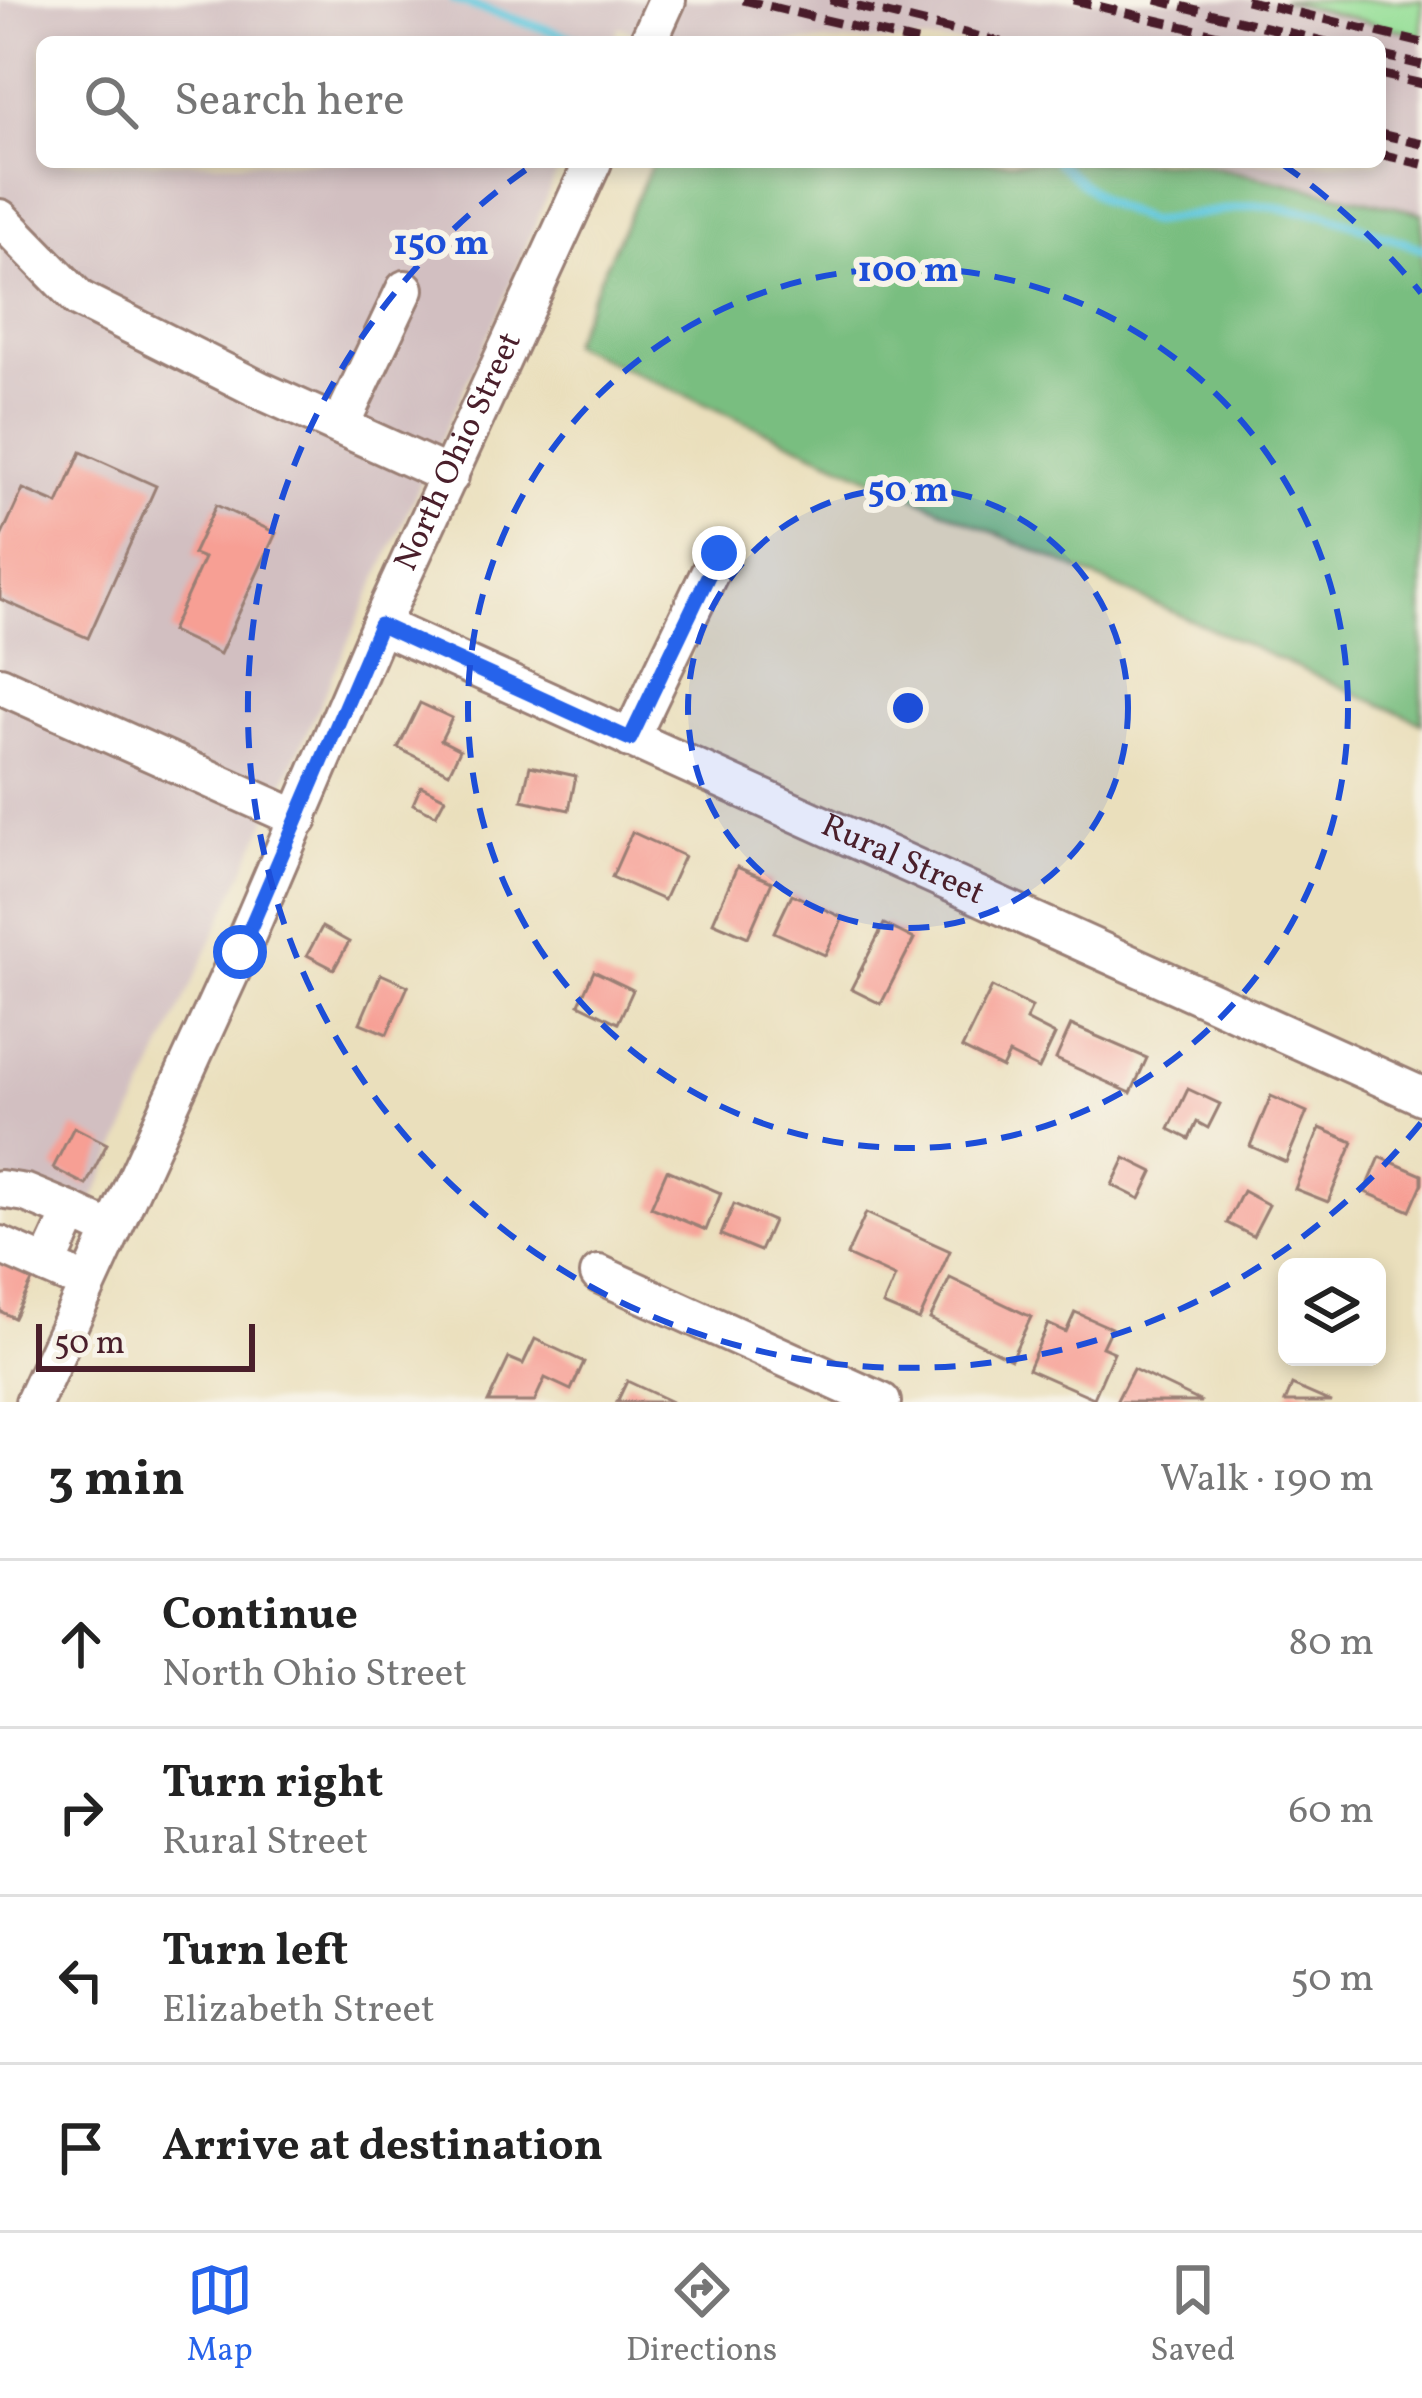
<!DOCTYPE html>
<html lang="en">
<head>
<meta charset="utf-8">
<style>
  :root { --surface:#fff; --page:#f6f6f6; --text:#222; --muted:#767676; --line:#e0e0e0; --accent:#2563eb }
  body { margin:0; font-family:Vollkorn,serif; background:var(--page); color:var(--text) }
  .controls { position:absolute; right:36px; bottom:36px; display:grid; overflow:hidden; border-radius:18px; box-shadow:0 6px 18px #0003 }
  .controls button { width:108px; height:108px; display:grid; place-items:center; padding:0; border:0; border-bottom:3px solid var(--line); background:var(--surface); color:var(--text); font:60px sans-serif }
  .scale { position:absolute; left:36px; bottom:30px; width:219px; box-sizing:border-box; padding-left:12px; border:6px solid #4a1f2b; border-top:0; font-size:33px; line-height:42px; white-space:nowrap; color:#4a1f2b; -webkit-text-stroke:9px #f7f3e8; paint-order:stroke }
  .stop { position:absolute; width:36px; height:36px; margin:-27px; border:9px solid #2563eb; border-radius:50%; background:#fff }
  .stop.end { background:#2563eb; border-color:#fff; box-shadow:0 3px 12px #0008 }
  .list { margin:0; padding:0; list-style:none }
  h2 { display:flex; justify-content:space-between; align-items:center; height:156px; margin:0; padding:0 48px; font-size:51px }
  h2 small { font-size:39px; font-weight:400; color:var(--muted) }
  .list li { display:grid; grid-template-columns:78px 1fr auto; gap:36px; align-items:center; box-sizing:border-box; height:168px; padding:0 48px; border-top:3px solid var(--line) }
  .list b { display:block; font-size:45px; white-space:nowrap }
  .list p { margin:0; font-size:39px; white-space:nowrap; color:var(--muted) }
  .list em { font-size:39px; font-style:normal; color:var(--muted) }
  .icon { flex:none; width:66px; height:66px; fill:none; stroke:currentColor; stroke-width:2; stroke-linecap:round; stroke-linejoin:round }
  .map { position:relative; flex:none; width:1422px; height:1402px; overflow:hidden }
  .search { position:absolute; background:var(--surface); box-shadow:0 6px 18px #0003; left:36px; right:36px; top:36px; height:132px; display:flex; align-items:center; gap:30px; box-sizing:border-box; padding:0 42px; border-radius:18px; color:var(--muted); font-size:45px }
  .sheet { height:828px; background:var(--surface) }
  nav { display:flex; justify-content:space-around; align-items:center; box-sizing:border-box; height:168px; border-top:3px solid var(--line); background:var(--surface); font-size:33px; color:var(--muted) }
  nav a { display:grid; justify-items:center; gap:6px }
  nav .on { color:var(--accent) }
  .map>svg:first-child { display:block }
</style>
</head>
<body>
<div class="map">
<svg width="1422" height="1402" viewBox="0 0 1422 1402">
  <rect width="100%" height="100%" fill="#f7f3e8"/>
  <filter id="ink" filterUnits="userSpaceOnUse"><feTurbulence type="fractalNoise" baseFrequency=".00833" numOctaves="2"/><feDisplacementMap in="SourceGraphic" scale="24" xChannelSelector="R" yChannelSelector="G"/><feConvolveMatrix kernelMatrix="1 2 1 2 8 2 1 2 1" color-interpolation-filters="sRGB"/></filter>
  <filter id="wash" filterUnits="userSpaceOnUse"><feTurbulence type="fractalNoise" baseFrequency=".004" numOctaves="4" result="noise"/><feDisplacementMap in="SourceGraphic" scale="48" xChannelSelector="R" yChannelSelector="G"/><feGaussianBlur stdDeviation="2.7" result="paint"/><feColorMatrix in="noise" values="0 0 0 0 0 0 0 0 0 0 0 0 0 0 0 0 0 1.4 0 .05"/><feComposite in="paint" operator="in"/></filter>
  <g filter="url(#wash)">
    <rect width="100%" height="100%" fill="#eadfbc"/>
    <polygon fill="#d2bfc1" points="0,0 1282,0 1422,36 1422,213 1192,162 1380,162 1380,42 665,42 619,27 612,42 42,42 42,162 561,162 499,312 86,1216 0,1177"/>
    <polygon fill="#97df98" stroke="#707f62" stroke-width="3" points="1282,0 1422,0 1422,36"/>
    <polygon fill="#79be80" stroke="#626e56" stroke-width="3" points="653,162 1192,162 1422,213 1422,723 570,344"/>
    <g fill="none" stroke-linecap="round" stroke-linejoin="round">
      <g stroke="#61c8de" stroke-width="9">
        <polyline points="454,0 586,42"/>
        <polyline points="1057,162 1103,201 1149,222 1257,205 1324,214 1422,249"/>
      </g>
    </g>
    <g id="blocks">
      <g fill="#f79f94">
        <polygon points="81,452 156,486 88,638 0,599 0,539 23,489 58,504"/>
        <polygon points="216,505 276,533 220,654 171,631 204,558 193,554"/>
        <polygon points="420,703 452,718 441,740 460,750 449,773 398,748"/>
        <polygon points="530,766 576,776 569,810 522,800"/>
        <polygon points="421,786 445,798 436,815 413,804"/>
        <polygon points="632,832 684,856 664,900 612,877"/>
        <polygon points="737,867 772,882 748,937 713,922"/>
        <polygon points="792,894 843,918 825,955 774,932"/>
        <polygon points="884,924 914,939 881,1004 851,989"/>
        <polygon points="322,927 349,942 334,969 307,955"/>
        <polygon points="594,971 633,990 618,1023 579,1004"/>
        <polygon points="381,974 408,986 387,1034 360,1023"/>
        <polygon points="992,987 1032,1007 1026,1020 1055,1035 1039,1069 1009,1054 1002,1068 962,1048"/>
        <polygon points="1071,1025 1147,1058 1131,1093 1056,1059"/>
        <polygon points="1188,1089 1220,1104 1208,1128 1197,1122 1189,1139 1169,1129"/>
        <polygon points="1271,1096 1307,1112 1286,1162 1250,1146"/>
        <polygon points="74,1127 107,1144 86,1185 53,1168"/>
        <polygon points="1320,1128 1353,1142 1328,1202 1295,1189"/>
        <polygon points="1380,1157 1422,1175 1422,1184 1410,1211 1365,1192"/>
        <polygon points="1125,1158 1153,1172 1140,1199 1112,1185"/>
        <polygon points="667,1170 721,1193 706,1230 651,1207"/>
        <polygon points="1243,1191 1269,1205 1253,1236 1227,1223"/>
        <polygon points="734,1204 773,1221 760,1251 721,1235"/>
        <polygon points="866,1213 950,1251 919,1320 883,1305 895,1277 847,1255"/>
        <polygon points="0,1253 37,1271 14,1318 0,1311"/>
        <polygon points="950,1278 1031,1317 1011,1359 930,1319"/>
        <polygon points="1075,1312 1111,1328 1102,1347 1114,1352 1094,1398 1028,1369 1048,1324 1066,1332"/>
        <polygon points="535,1339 584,1362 571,1390 545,1378 534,1402 488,1402 509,1358 523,1364"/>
        <polygon points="1133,1369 1202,1402 1116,1402"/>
        <polygon points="627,1381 672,1402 617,1402"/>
        <polygon points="1292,1385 1331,1402 1285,1402"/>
      </g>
    </g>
  </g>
  <g filter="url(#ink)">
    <use href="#blocks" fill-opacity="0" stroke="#9a7f74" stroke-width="3"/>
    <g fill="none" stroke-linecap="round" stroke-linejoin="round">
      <defs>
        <g id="minor">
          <polyline points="648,42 667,0"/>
          <polyline points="0,218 79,299 262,391 450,476"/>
          <polyline points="340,426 405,289"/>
          <path id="s1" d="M380 625 1422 1096"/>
          <polyline points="0,685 299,819"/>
          <polyline points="630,739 719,553"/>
          <polyline points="0,1189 26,1193 72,1212"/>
          <polyline points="0,1245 68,1275"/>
          <polyline points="47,1266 72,1212 111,1230"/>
          <polyline points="599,1274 882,1402"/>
          <path id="s2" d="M34 1402 240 952 380 625 593 162"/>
        </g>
      </defs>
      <use href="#minor" stroke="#9a7f74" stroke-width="42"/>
      <use href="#minor" stroke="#fff" stroke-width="36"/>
      <g stroke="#4a1f2b" stroke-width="9" stroke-dasharray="18 9" stroke-linecap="butt">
        <polyline points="743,0 917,42"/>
        <polyline points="830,0 1001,42"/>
        <polyline points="1073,0 1247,42"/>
        <polyline points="1156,0 1327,42"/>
        <polyline points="1246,0 1422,43"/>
        <polyline points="1380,55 1422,65"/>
        <polyline points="1380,74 1422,84"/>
        <polyline points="1380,134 1422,144"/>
        <polyline points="1380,154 1422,164"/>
      </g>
    </g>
  </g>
  <g fill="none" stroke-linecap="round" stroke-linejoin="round" filter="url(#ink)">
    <polyline stroke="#2563eb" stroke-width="15" points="240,952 380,625 630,739 719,553"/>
  </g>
  <circle cx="908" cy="708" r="220" fill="#1d4ed8" fill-opacity=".12"/>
  <g fill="none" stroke="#1d4ed8" stroke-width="6" stroke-dasharray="21 15">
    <circle cx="908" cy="708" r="220"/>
    <circle cx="908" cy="708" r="440"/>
    <path d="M1421 1123A660 660 0 1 1 534 164M1282 164A660 660 0 0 1 1421 293"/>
  </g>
  <g text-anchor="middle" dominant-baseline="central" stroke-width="12" stroke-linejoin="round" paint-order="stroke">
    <g font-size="33" fill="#4a1f2b" stroke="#f7f3e8">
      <text stroke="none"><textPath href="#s2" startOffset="1041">North Ohio Street</textPath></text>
      <text stroke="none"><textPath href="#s1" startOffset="573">Rural Street</textPath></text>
    </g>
  </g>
  <circle cx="908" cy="708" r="18" fill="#1d4ed8" stroke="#f7f3e8" stroke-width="6"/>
  <g font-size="36" text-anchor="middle" font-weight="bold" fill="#1d4ed8" stroke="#f7f3e8" stroke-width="12" stroke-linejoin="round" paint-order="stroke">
    <text x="441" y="254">150 m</text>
    <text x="908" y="281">100 m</text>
    <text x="908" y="501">50 m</text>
  </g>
</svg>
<div class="controls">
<button><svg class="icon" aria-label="layers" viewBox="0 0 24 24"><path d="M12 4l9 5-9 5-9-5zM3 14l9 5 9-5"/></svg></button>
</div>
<div class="scale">50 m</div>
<div class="stop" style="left:240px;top:952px"></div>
<div class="stop end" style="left:719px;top:553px"></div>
<div class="search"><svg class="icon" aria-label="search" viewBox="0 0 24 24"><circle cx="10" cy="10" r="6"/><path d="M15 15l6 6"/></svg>Search here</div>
</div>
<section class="sheet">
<h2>3 min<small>Walk · 190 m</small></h2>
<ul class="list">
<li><svg class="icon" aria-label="ahead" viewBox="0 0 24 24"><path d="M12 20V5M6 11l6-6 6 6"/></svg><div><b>Continue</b><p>North Ohio Street</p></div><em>80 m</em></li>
<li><svg class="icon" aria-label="right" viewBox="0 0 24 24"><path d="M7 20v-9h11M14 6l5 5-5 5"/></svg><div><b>Turn right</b><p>Rural Street</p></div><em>60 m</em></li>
<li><svg class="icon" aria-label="left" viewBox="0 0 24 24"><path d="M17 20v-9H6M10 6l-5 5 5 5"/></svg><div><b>Turn left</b><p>Elizabeth Street</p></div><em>50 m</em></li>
<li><svg class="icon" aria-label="arrive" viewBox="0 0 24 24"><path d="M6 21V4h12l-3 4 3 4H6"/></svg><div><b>Arrive at destination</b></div></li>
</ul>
</section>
<nav>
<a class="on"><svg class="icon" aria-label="map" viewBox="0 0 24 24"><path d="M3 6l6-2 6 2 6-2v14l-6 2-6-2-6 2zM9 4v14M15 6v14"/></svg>Map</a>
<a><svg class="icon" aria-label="directions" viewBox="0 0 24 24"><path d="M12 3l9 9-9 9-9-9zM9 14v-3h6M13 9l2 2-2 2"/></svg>Directions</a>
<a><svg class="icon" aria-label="saved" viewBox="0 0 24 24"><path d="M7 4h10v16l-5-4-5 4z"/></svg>Saved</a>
</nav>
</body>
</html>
